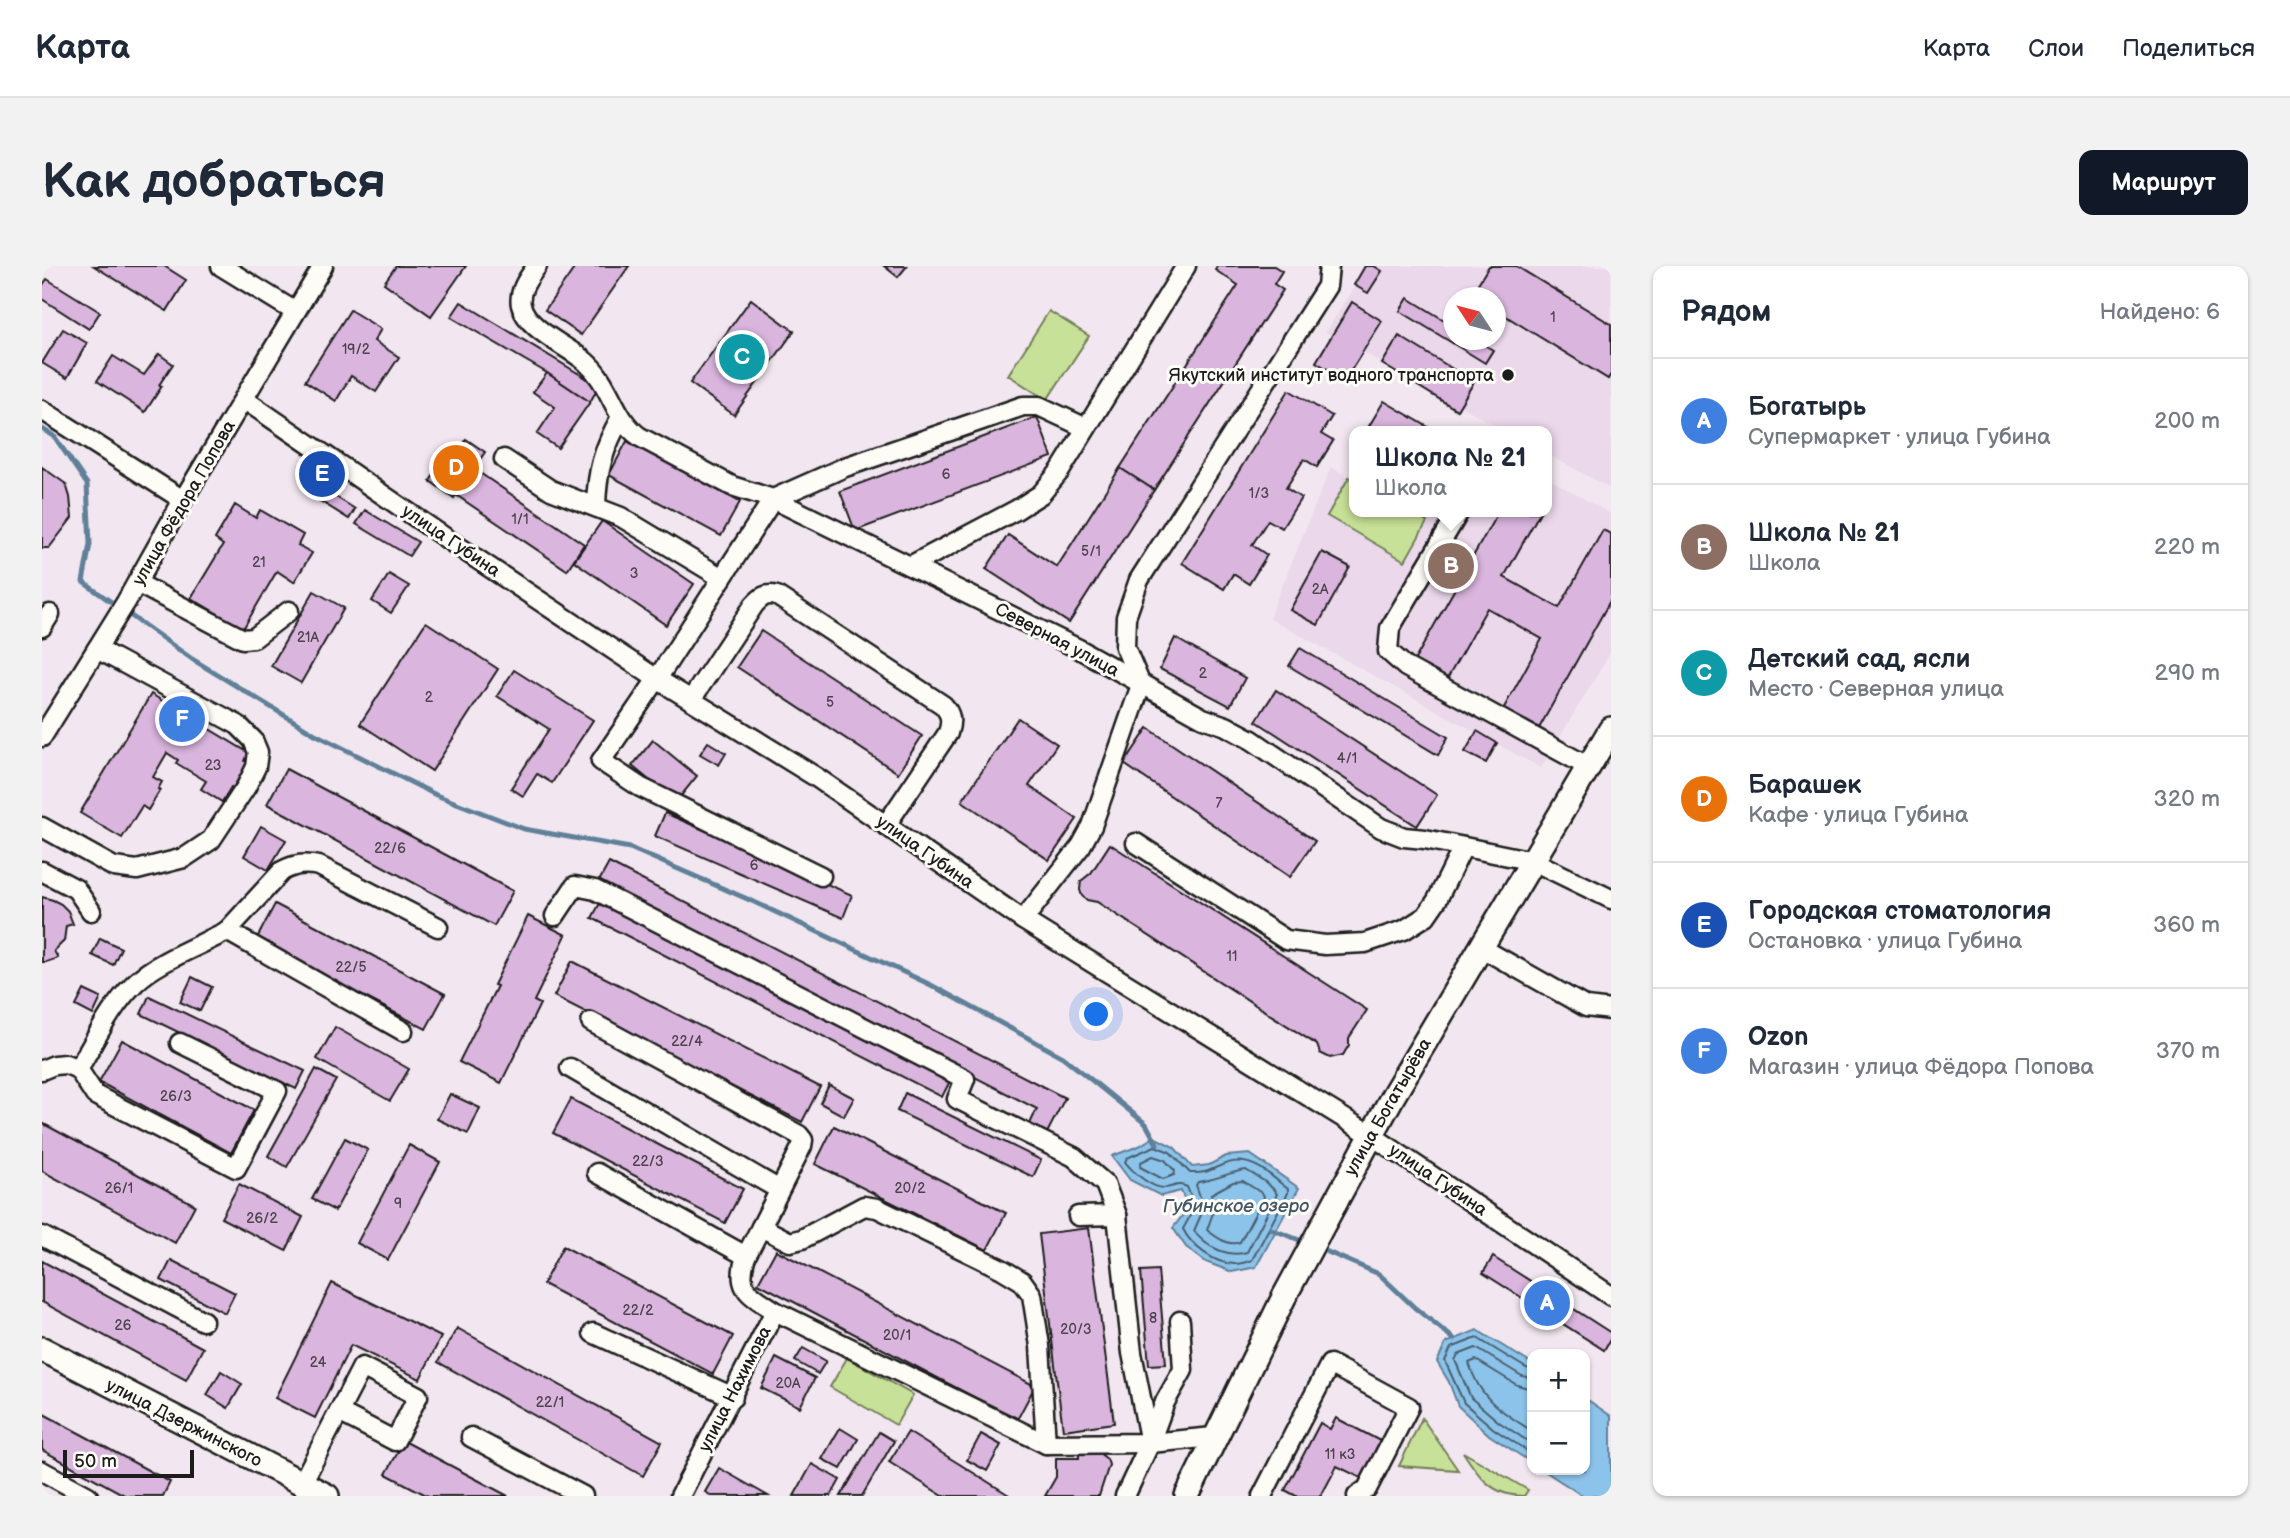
<!DOCTYPE html>
<html lang="ru">
<head>
<meta charset="utf-8">
<style>
  :root { --surface:#fff; --page:#f2f2f3; --text:#1f2937; --muted:#747a83; --line:#e0e1e3; --accent:#111827 }
  body { margin:0; font-family:"Balsamiq Sans",sans-serif; background:var(--page); color:var(--text) }
  .controls { position:absolute; right:21px; bottom:21px; display:grid; overflow:hidden; border-radius:14px; box-shadow:0 2px 5px #0004 }
  .controls button { width:63px; height:63px; display:grid; place-items:center; padding:0; border:0; border-bottom:2px solid var(--line); background:var(--surface); color:var(--text); font:35px sans-serif }
  .compass { position:absolute; left:1401px; top:21px; width:63px; height:63px; border-radius:50%; background:var(--surface); box-shadow:0 2px 5px #0004; rotate:306deg }
  .scale { position:absolute; left:21px; bottom:18px; width:131px; box-sizing:border-box; padding-left:7px; border:4px solid #1c1c1c; border-top:0; font-size:19px; line-height:24px; white-space:nowrap; color:#1c1c1c; -webkit-text-stroke:5px #fdfcf7; paint-order:stroke }
  .you { position:absolute; left:1055px; top:749px; width:24px; height:24px; margin:-18px; border:5px solid #fff; border-radius:50%; background:#1a73e8; box-shadow:0 0 0 10px #1a73e833 }
  .badge { display:grid; place-items:center; width:46px; height:46px; border-radius:50%; background:var(--accent); color:#fff; font-size:23px; font-weight:700 }
  .pin { position:absolute; translate:-50% -50%; border:4px solid #fff; box-shadow:0 2px 7px #0006 }
  .popup { position:absolute; left:1307px; top:160px; width:203px; height:91px; box-sizing:border-box; display:grid; place-content:center; border-radius:14px; background:var(--surface); filter:drop-shadow(0 2px 5px #0005); font-size:23px; white-space:nowrap; color:var(--muted) }
  .popup b { font-size:26px; color:var(--text) }
  .popup::after { content:''; position:absolute; left:50%; top:100%; margin-left:-14px; border:14px solid transparent; border-top-color:var(--surface) }
  .list { margin:0; padding:0; list-style:none }
  h2 { display:flex; justify-content:space-between; align-items:center; height:91px; margin:0; padding:0 28px; font-size:30px }
  h2 small { font-size:23px; font-weight:400; color:var(--muted) }
  .list li { display:grid; grid-template-columns:46px 1fr auto; gap:21px; align-items:center; box-sizing:border-box; height:126px; padding:0 28px; border-top:2px solid var(--line) }
  .list b { display:block; font-size:26px; white-space:nowrap }
  .list p { margin:0; font-size:23px; white-space:nowrap; color:var(--muted) }
  .list em { font-size:23px; font-style:normal; color:var(--muted) }
  .map { position:relative; flex:none; width:1569px; height:1230px; overflow:hidden; border-radius:14px }
  header { display:flex; align-items:center; gap:42px; box-sizing:border-box; height:98px; padding:0 35px; background:var(--surface); border-bottom:2px solid var(--line) }
  header strong { font-size:33px }
  nav { display:flex; gap:38px; margin-inline-start:auto; font-size:24px }
  .intro { display:flex; align-items:center; justify-content:space-between; box-sizing:border-box; height:168px; padding:0 42px }
  h1 { margin:0; font-size:49px }
  .button { padding:18px 32px; border-radius:14px; background:var(--accent); color:#fff; font-size:24px; font-weight:700 }
  main { display:flex; gap:42px; padding:0 42px }
  aside { flex:1; background:var(--surface); border-radius:14px; box-shadow:0 2px 5px #0004 }
  .map>svg:first-child { display:block }
</style>
</head>
<body>
<header>
<strong>Карта</strong>
<nav><a>Карта</a><a>Слои</a><a>Поделиться</a></nav>
</header>
<div class="intro"><h1>Как добраться</h1><a class="button">Маршрут</a></div>
<main>
<div class="map">
<svg width="1569" height="1230" viewBox="0 0 1569 1230">
  <rect width="100%" height="100%" fill="#f2e7f0"/>
  <filter id="ink" filterUnits="userSpaceOnUse"><feTurbulence type="fractalNoise" baseFrequency=".0143" numOctaves="2"/><feDisplacementMap in="SourceGraphic" scale="14" xChannelSelector="R" yChannelSelector="G"/><feConvolveMatrix kernelMatrix="1 2 1 2 8 2 1 2 1" color-interpolation-filters="sRGB"/></filter>
  <g filter="url(#ink)">
    <g fill="#ebd8eb" fill-rule="evenodd">
      <path d="M1325 0H1569V223L1505 188V165H1464L1284 66ZM1412 32H1454V74H1412Z"/>
      <polygon points="1289,201 1313,215 1313,246 1505,246 1505,212 1569,248 1569,386 1499,502 1227,352"/>
    </g>
    <g fill="#c8e198" stroke="#727e5a" stroke-width="2">
      <polygon points="1007,45 1047,70 1005,134 966,109"/>
      <polygon points="1307,211 1313,214 1313,246 1367,246 1385,256 1363,295 1285,250"/>
      <polygon points="805,1092 871,1129 854,1159 788,1121"/>
      <polygon points="1380,1152 1416,1204 1357,1200"/>
      <path d="M1421 1186 1486 1224 1482 1230C1450 1230 1437 1211 1421 1186Z"/>
    </g>
    <g fill="#8cc3ea" stroke="#5f8098" stroke-width="2">
      <polygon points="1112,871 1132,881 1150,901 1167,899 1184,890 1208,888 1257,922 1214,1001 1190,1006 1164,996 1144,981 1131,962 1146,942 1139,925 1119,930 1088,914 1070,890 1097,880"/>
      <polygon points="1435,1064 1490,1098 1490,1197 1447,1169 1416,1140 1407,1116 1395,1096 1404,1077"/>
      <polygon points="1543,1132 1569,1150 1569,1230 1541,1230 1501,1204 1543,1204"/>
    </g>
    <g fill="none" stroke-linecap="round" stroke-linejoin="round">
      <g stroke="#495f6e" stroke-width="2">
        <path d="M1113 880 1128 886 1148 907C1168 908 1169 902 1186 897 1210 890 1228 909 1246 923V927L1210 994C1205 996 1198 998 1192 998 1173 998 1149 980 1141 963L1153 941 1145 921C1135 916 1132 922 1122 922 1109 922 1091 906 1083 896L1085 892Z"/>
        <polygon points="1111,890 1123,894 1133,905 1132,909 1121,913 1098,901 1099,896"/>
        <path d="M1204 904C1215 911 1229 918 1235 928L1205 986C1187 992 1163 981 1152 965L1162 942 1154 919 1156 916C1174 914 1187 906 1204 904Z"/>
        <path d="M1201 915 1221 928 1222 931 1198 976C1187 981 1174 971 1165 964L1172 944 1169 928 1191 916Z"/>
        <polyline points="1490,1103 1484,1102 1435,1072 1409,1082 1403,1095 1422,1137 1452,1163 1490,1188"/>
        <polyline points="1490,1112 1480,1110 1434,1082 1416,1089 1413,1094 1429,1132 1457,1156 1490,1178"/>
        <path d="M1490 1123 1475 1119 1434 1094 1427 1097C1438 1134 1459 1145 1490 1165"/>
      </g>
      <g stroke="#5f8098" stroke-width="5">
        <polyline points="0,163 12,170 45,218 48,278 41,316 150,393 273,468 394,529 482,563 588,582 710,635 889,719 1021,791 1104,858 1115,878"/>
        <polyline points="1229,963 1265,977"/>
        <polyline points="1274,981 1337,1008 1373,1042 1412,1073"/>
      </g>
    </g>
    <g fill="#dab5de" stroke="#1c1c1c" stroke-width="2">
      <polygon points="52,0 122,0 144,14 125,45"/>
      <polygon points="354,0 424,0 389,50 342,17"/>
      <polygon points="534,0 587,0 539,69 503,44"/>
      <polygon points="842,0 865,0 856,11"/>
      <polygon points="1175,0 1232,0 1240,5 1232,18 1241,24 1112,224 1078,202 1196,19 1173,4"/>
      <polygon points="1323,0 1332,0 1340,5 1326,27 1312,19"/>
      <polygon points="1447,0 1474,0 1569,58 1569,108 1566,113 1454,44 1454,32 1433,32 1429,29"/>
      <polygon points="5,13 58,46 47,63 0,33 0,20"/>
      <polygon points="1366,32 1412,60 1412,74 1434,74 1451,84 1443,97 1358,45"/>
      <polygon points="709,33 752,65 692,149 648,117"/>
      <polygon points="419,36 557,120 548,136 505,107 409,51"/>
      <polygon points="1310,36 1340,55 1303,114 1274,96"/>
      <polygon points="308,44 339,63 332,75 357,91 334,126 309,110 294,135 263,115"/>
      <polygon points="21,63 45,77 25,112 0,97"/>
      <polygon points="1357,70 1432,116 1415,144 1340,98"/>
      <polygon points="117,88 131,98 117,119 120,120 103,146 55,115 71,90 102,109"/>
      <polygon points="505,107 548,136 516,182 495,168 513,141 491,126"/>
      <polygon points="1247,124 1290,150 1279,168 1291,175 1275,201 1262,193 1244,222 1259,232 1240,262 1226,254 1210,279 1225,289 1207,318 1191,308 1182,323 1140,297"/>
      <polygon points="1342,135 1393,165 1324,165"/>
      <polygon points="995,151 1010,191 813,265 798,225"/>
      <polygon points="424,173 443,186 412,232 388,215 399,198 405,202"/>
      <polygon points="585,175 698,236 679,270 567,209"/>
      <polygon points="0,201 24,218 28,231 30,252 7,282 0,282"/>
      <polygon points="1078,202 1112,224 1027,357 944,303 966,269 1015,301"/>
      <polygon points="432,203 542,278 525,304 414,229"/>
      <polygon points="272,217 313,243 307,253 265,227"/>
      <polygon points="193,239 214,252 218,244 261,269 256,279 270,287 252,316 235,305 201,363 149,332 181,279 173,273"/>
      <polygon points="323,244 376,276 367,290 314,258"/>
      <polygon points="1456,246 1498,246 1462,311 1517,342 1561,264 1569,268 1569,333 1495,466 1459,447 1500,373 1445,342 1404,415 1371,397"/>
      <polygon points="560,255 652,318 624,359 532,295"/>
      <polygon points="1280,286 1308,301 1276,359 1248,344"/>
      <polygon points="347,308 367,320 349,347 330,335"/>
      <polygon points="272,325 302,342 259,417 229,400"/>
      <polygon points="384,356 456,403 390,505 318,458"/>
      <polygon points="719,365 880,470 856,507 695,401"/>
      <polygon points="1133,372 1203,412 1188,440 1118,403"/>
      <polygon points="1258,382 1406,471 1396,489 1247,400"/>
      <polygon points="472,404 551,454 510,517 495,508 481,530 469,522 507,463 455,430"/>
      <polygon points="1234,424 1395,529 1375,560 1214,455"/>
      <polygon points="109,428 207,487 203,495 206,497 191,522 189,521 180,536 159,523 164,515 134,497 136,494 125,487 111,511 120,516 116,523 118,524 106,544 100,540 80,572 38,547"/>
      <polygon points="976,452 1015,478 987,520 1035,553 1007,594 920,535"/>
      <polygon points="1106,462 1273,575 1248,611 1082,498"/>
      <polygon points="1435,465 1455,477 1444,497 1423,486"/>
      <polygon points="611,474 655,510 634,536 590,500"/>
      <polygon points="666,476 684,487 677,499 658,488"/>
      <polygon points="244,503 471,625 452,660 225,538"/>
      <polygon points="623,547 810,629 801,652 613,570"/>
      <polygon points="219,560 244,574 226,604 202,590"/>
      <polygon points="1068,578 1325,744 1307,772 1307,779 1301,789 1288,792 1278,787 1275,779 1055,636 1045,634 1040,630 1038,624 1039,615 1049,607"/>
      <polygon points="567,597 1023,832 1003,871 986,862 995,843 556,617"/>
      <polygon points="0,631 11,634 19,638 26,645 31,658 24,660 22,675 12,685 16,692 4,696 0,696"/>
      <polygon points="558,637 908,815 900,831 550,652"/>
      <polygon points="233,638 403,728 384,763 214,674"/>
      <polygon points="486,650 524,669 492,735 498,738 459,817 417,796 455,720 452,719"/>
      <polygon points="58,672 79,682 71,699 50,689"/>
      <polygon points="530,695 778,821 760,856 512,730"/>
      <polygon points="150,711 170,721 158,745 138,736"/>
      <polygon points="42,724 59,732 51,749 34,740"/>
      <polygon points="107,730 263,805 254,823 99,748"/>
      <polygon points="293,761 367,803 348,835 275,793"/>
      <polygon points="80,774 212,844 189,887 57,816"/>
      <polygon points="274,803 294,814 245,901 226,890"/>
      <polygon points="787,819 812,832 802,850 778,837"/>
      <polygon points="863,827 999,894 991,911 855,845"/>
      <polygon points="408,828 438,842 426,868 395,853"/>
      <polygon points="529,833 701,923 683,957 511,867"/>
      <polygon points="0,857 153,939 133,977 0,905"/>
      <polygon points="792,860 964,947 945,984 773,898"/>
      <polygon points="303,872 326,884 293,945 270,933"/>
      <polygon points="367,879 398,896 346,994 315,977"/>
      <polygon points="197,918 261,951 244,985 179,952"/>
      <polygon points="1047,962 1072,1157 1021,1164 997,968"/>
      <polygon points="521,980 691,1070 671,1108 501,1018"/>
      <polygon points="734,984 993,1120 975,1154 716,1017"/>
      <polygon points="1451,991 1569,1067 1569,1072 1562,1084 1441,1007"/>
      <polygon points="129,994 193,1027 183,1047 119,1014"/>
      <polygon points="0,995 161,1082 144,1114 0,1036"/>
      <polygon points="1116,1004 1124,1098 1107,1099 1099,1005"/>
      <polygon points="290,1017 399,1071 378,1113 309,1079 273,1152 233,1132"/>
      <polygon points="415,1062 620,1176 601,1210 396,1096"/>
      <polygon points="761,1082 784,1095 776,1108 753,1095"/>
      <polygon points="734,1092 773,1112 758,1141 719,1122"/>
      <polygon points="179,1105 200,1118 186,1142 165,1129"/>
      <polygon points="0,1147 128,1216 121,1230 84,1230 0,1184"/>
      <polygon points="1294,1152 1340,1176 1321,1213 1295,1200 1279,1230 1254,1230 1243,1224 1278,1157 1288,1163"/>
      <polygon points="798,1162 816,1173 799,1203 780,1193"/>
      <polygon points="837,1166 852,1175 820,1230 799,1230"/>
      <polygon points="866,1166 967,1229 967,1230 901,1230 847,1196"/>
      <polygon points="939,1168 959,1179 945,1205 925,1194"/>
      <polygon points="362,1175 466,1230 386,1230 344,1208"/>
      <polygon points="1057,1187 1065,1193 1067,1199 1057,1230 1003,1230 1014,1211 1014,1192 1037,1192 1037,1188"/>
      <polygon points="770,1198 798,1214 789,1230 752,1230"/>
      <polygon points="677,1202 726,1230 670,1230 663,1226"/>
    </g>
    <g fill="none" stroke-linecap="round" stroke-linejoin="round">
      <defs>
        <g id="minor">
          <polyline points="179,0 252,45"/>
          <path d="M495 0C487 11 476 25 479 39 485 64 526 80 544 96 570 119 571 152 598 171L690 220 731 233 803 201 981 140H997L1044 162"/>
          <polyline points="203,134 411,277 615,413 774,511 981,654 1329,869 1569,1030"/>
          <polyline points="0,144 141,234"/>
          <polyline points="462,193 509,224 579,251 680,312"/>
          <path d="M554 240C555 205 561 183 579 151"/>
          <polyline points="1417,246 1348,362 1346,385 1364,401 1545,500"/>
          <polyline points="868,300 974,244 999,228 1018,205 1144,0"/>
          <polyline points="95,317 201,373 212,372 247,345"/>
          <polyline points="0,361 8,348"/>
          <path d="M649 434 712 339C719 331 724 327 735 330L901 439C909 448 910 455 906 467L844 559"/>
          <polyline points="0,471 84,336 141,234 281,0"/>
          <polyline points="0,561 72,601 95,604 142,592 169,574 204,521 214,501 216,486 211,474 196,459 55,383"/>
          <polyline points="1094,577 1244,674 1283,679 1323,677 1362,664 1384,650 1395,634 1421,581"/>
          <polyline points="0,605 34,623 49,645"/>
          <polyline points="779,610 598,521 559,495 615,413 731,233 1037,383 1161,452 1184,460 1210,474 1339,562 1362,571 1383,573 1491,595 1569,633"/>
          <polyline points="513,650 533,620 553,624 923,813 915,833 1032,891 1063,918 1075,949"/>
          <polyline points="981,654 1039,580 1050,560 1099,419 1083,381 1084,351 1097,314 1285,20 1287,0"/>
          <path d="M185 665 240 605C253 598 263 597 277 600L396 661"/>
          <polyline points="1438,681 1544,741 1569,744"/>
          <polyline points="549,756 757,869 761,874 760,880 719,961"/>
          <polyline points="528,802 736,923"/>
          <path d="M36 803C54 773 69 740 94 716 114 696 159 679 185 665L361 765"/>
          <polyline points="0,804 12,799 24,798 36,803 53,829 194,902 235,825 138,777"/>
          <path d="M555 907 704 990C693 1024 708 1028 733 1045L638 1230"/>
          <polyline points="1036,950 1075,949 1090,1087 1108,1177 1123,1136 1141,1104 1138,1055"/>
          <polyline points="0,970 161,1055"/>
          <polyline points="704,990 719,961 748,976 760,973 822,940 835,942 960,1003 980,1015 990,1029 998,1080 1004,1178 1108,1177 1172,1171"/>
          <polyline points="733,1045 1004,1178"/>
          <polyline points="551,1067 691,1131"/>
          <polyline points="429,1171 541,1230"/>
          <polyline points="0,1205 46,1230"/>
          <polyline points="260,1217 320,1101 376,1130 353,1175 297,1146"/>
          <polyline points="1083,1230 1108,1177"/>
          <polyline points="1220,1230 1288,1098 1367,1141 1325,1223 1315,1230"/>
        </g>
        <g id="major">
          <polyline points="0,1083 285,1230"/>
          <polyline points="1145,1230 1242,1031 1352,828 1569,463"/>
        </g>
      </defs>
      <use href="#minor" stroke="#1c1c1c" stroke-width="23"/>
      <use href="#major" stroke="#1c1c1c" stroke-width="28"/>
      <use href="#minor" stroke="#fdfcf7" stroke-width="18"/>
      <use href="#major" stroke="#fdfcf7" stroke-width="23"/>
    </g>
  </g>
  <circle fill="#1c1c1c" stroke="#fdfcf7" stroke-width="2.5" cx="1466" cy="109" r="7"/>
  <g text-anchor="middle" dominant-baseline="central" stroke-width="6" stroke-linejoin="round" paint-order="stroke">
    <g font-size="14" fill="#4c424c">
      <text x="1511" y="51">1</text>
      <text x="314" y="83">19/2</text>
      <text x="904" y="208">6</text>
      <text x="1217" y="227">1/3</text>
      <text x="478" y="253">1/1</text>
      <text x="1049" y="285">5/1</text>
      <text x="217" y="296">21</text>
      <text x="592" y="307">3</text>
      <text x="1278" y="323">2А</text>
      <text x="266" y="371">21А</text>
      <text x="1161" y="407">2</text>
      <text x="387" y="431">2</text>
      <text x="788" y="436">5</text>
      <text x="1305" y="492">4/1</text>
      <text x="171" y="499">23</text>
      <text x="1177" y="537">7</text>
      <text x="348" y="582">22/6</text>
      <text x="712" y="599">6</text>
      <text x="1190" y="690">11</text>
      <text x="309" y="701">22/5</text>
      <text x="645" y="775">22/4</text>
      <text x="134" y="830">26/3</text>
      <text x="606" y="895">22/3</text>
      <text x="77" y="922">26/1</text>
      <text x="868" y="922">20/2</text>
      <text x="356" y="937">9</text>
      <text x="220" y="952">26/2</text>
      <text x="596" y="1044">22/2</text>
      <text x="1111" y="1052">8</text>
      <text x="81" y="1059">26</text>
      <text x="1034" y="1063">20/3</text>
      <text x="855" y="1069">20/1</text>
      <text x="276" y="1096">24</text>
      <text x="746" y="1117">20А</text>
      <text x="508" y="1136">22/1</text>
      <text x="1298" y="1188">11 к3</text>
    </g>
    <g font-size="18" fill="#1c1c1c" stroke="#fdfcf7" text-anchor="end">
      <text x="1452" y="109">Якутский институт водного транспорта</text>
    </g>
    <g font-size="18" fill="#1c1c1c" stroke="#fdfcf7">
      <text transform="translate(142 237) rotate(-60)">улица Фёдора Попова</text>
      <text transform="translate(409 275) rotate(34)">улица Губина</text>
      <text transform="translate(1015 374) rotate(28)">Северная улица</text>
      <text transform="translate(883 586) rotate(35)">улица Губина</text>
      <text transform="translate(1346 841) rotate(-60)">улица Богатырёва</text>
      <text transform="translate(1396 914) rotate(34)">улица Губина</text>
      <text transform="translate(693 1123) rotate(-63)">улица Нахимова</text>
      <text transform="translate(142 1157) rotate(27)">улица Дзержинского</text>
    </g>
    <g font-size="19" font-style="italic" fill="#435664" stroke="#fdfcf7">
      <text x="1194" y="940">Губинское озеро</text>
    </g>
  </g>
</svg>
<div class="controls">
<button>+</button>
<button>−</button>
</div>
<svg class="compass" viewBox="-18 -18 36 36"><path d="M0-13l5 13h-10z" fill="#e53935"/><path d="M0 13l5-13h-10z" fill="#747a83"/></svg>
<div class="scale">50 m</div>
<div class="you"></div>
<div class="pin badge" style="left:1505px;top:1037px;background:#3f7fe0">A</div>
<div class="pin badge" style="left:1409px;top:300px;background:#8d6e63">B</div>
<div class="popup"><b>Школа № 21</b>Школа</div>
<div class="pin badge" style="left:700px;top:91px;background:#0f9aa8">C</div>
<div class="pin badge" style="left:414px;top:202px;background:#e8710a">D</div>
<div class="pin badge" style="left:280px;top:208px;background:#1a4fb4">E</div>
<div class="pin badge" style="left:140px;top:453px;background:#3f7fe0">F</div>
</div>
<aside>
<h2>Рядом<small>Найдено: 6</small></h2>
<ul class="list">
<li><span class="badge" style="background:#3f7fe0">A</span><div><b>Богатырь</b><p>Супермаркет · улица Губина</p></div><em>200 m</em></li>
<li><span class="badge" style="background:#8d6e63">B</span><div><b>Школа № 21</b><p>Школа</p></div><em>220 m</em></li>
<li><span class="badge" style="background:#0f9aa8">C</span><div><b>Детский сад, ясли</b><p>Место · Северная улица</p></div><em>290 m</em></li>
<li><span class="badge" style="background:#e8710a">D</span><div><b>Барашек</b><p>Кафе · улица Губина</p></div><em>320 m</em></li>
<li><span class="badge" style="background:#1a4fb4">E</span><div><b>Городская стоматология</b><p>Остановка · улица Губина</p></div><em>360 m</em></li>
<li><span class="badge" style="background:#3f7fe0">F</span><div><b>Ozon</b><p>Магазин · улица Фёдора Попова</p></div><em>370 m</em></li>
</ul>
</aside>
</main>
</body>
</html>
